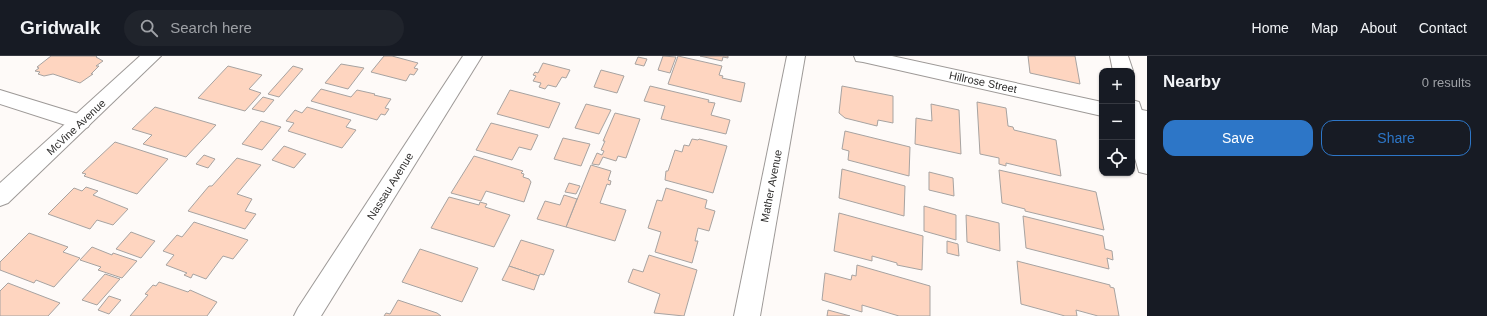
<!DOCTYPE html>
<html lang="en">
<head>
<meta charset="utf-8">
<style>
  :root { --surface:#171b24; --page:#20242c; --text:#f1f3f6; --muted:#9ea1a6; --line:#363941; --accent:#2d76c7 }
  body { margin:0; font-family:Arial,sans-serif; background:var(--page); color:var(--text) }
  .controls { position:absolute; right:12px; top:12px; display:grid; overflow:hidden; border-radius:8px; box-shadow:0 1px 3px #0004 }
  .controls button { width:36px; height:36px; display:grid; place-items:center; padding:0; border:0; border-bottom:1px solid var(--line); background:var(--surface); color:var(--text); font:20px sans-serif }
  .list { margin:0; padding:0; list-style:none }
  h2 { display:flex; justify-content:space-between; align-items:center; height:52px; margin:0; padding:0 16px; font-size:17px }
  h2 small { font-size:13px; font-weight:400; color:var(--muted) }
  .actions { display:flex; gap:8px; padding:12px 16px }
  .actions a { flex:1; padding:9px 0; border:1px solid var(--accent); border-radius:12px; text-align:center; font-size:14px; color:var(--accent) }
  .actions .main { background:var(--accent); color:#fff }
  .icon { flex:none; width:22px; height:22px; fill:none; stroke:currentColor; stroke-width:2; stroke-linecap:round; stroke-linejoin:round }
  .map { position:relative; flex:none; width:1147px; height:260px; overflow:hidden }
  header { display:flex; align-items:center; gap:24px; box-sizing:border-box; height:56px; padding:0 20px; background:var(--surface); border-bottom:1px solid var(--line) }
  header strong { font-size:19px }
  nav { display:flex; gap:22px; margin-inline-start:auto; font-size:14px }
  .search { width:280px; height:36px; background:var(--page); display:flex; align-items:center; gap:10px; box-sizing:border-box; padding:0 14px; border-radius:22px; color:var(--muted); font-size:15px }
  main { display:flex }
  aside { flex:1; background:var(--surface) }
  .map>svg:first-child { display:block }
</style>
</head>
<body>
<header>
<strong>Gridwalk</strong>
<div class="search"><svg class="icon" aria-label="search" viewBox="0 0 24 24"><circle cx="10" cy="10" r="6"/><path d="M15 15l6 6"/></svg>Search here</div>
<nav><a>Home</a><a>Map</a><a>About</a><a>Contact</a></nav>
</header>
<main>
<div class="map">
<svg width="1147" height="260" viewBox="0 0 1147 260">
  <rect width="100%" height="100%" fill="#fefaf8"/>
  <g fill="#fed5c0" stroke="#a7a3a1">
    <polygon points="51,0 97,0 96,1 103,5 96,10 99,10 91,18 93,18 80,27 53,18 44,20 38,18 40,16 35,15 39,12 37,11"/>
    <polygon points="384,0 392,0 418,7 414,12 418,13 414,19 410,18 406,25 371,16"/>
    <polygon points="663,0 676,1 670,17 658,14"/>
    <polygon points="678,0 722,10 719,19 723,20 722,22 745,27 741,46 668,28"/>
    <polygon points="700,0 728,0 728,2 723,1 722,5"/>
    <polygon points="1028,0 1075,0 1080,28 1030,17"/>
    <polygon points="638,1 647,3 644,10 635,8"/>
    <polygon points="543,7 570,14 566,22 562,21 556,31 548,29 545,33 539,31 541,27 533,25 536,20 533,19 535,16 538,17"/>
    <polygon points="341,8 364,12 348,33 325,27"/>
    <polygon points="228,10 262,19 249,33 261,37 245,55 198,42"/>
    <polygon points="293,10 303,13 279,41 268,38"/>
    <polygon points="601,14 624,20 617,37 594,31"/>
    <polygon points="650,30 709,44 708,46 715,47 711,59 730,64 726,78 661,63 665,50 644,45"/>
    <polygon points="842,30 893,40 893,67 878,64 877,70 845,62 839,57"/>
    <polygon points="321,33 351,41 357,34 375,38 374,39 391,43 385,52 389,53 385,59 381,58 377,64 311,45"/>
    <polygon points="510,34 560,47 549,72 497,58"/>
    <polygon points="263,41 274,44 264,56 252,53"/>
    <polygon points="977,46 1006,52 1008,70 1013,71 1014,74 1056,84 1061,120 1006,107 1006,110 999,108 999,102 980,98"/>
    <polygon points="586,48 611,54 599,78 575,72"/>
    <polygon points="931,48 959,54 961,98 915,88 916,62 932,65"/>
    <polygon points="155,51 216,69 186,101 143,88 152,79 132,73"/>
    <polygon points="307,51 351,64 346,71 356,74 342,92 288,75 294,67 286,65 295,54 302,57"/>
    <polygon points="615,57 640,63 626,102 618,100 616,105 603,101 599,109 592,108 597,97 602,99 604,95 601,94 605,85 603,85"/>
    <polygon points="261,65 281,71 262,94 242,88"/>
    <polygon points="491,67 538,79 531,94 519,91 512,104 476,94"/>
    <polygon points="845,75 910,91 909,120 848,104 849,95 842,93"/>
    <polygon points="563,82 590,88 581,110 554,103"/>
    <polygon points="692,83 698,84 699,83 727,90 713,137 665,124 666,115 668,115 675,94 682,96 684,89 689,90"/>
    <polygon points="115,86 168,103 137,138 84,120 86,118 82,117"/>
    <polygon points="284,90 306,98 294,112 272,104"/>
    <polygon points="204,99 215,103 208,112 196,108"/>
    <polygon points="474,100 523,115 521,117 524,118 523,121 529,123 531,126 524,146 486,135 481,145 451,137"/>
    <polygon points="237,102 261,109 237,138 252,143 245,155 256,158 245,173 188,155 209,130 212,130"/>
    <polygon points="591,109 611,115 608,124 611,125 610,129 607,128 600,147 626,154 615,185 566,171"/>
    <polygon points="842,113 905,130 904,160 839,142"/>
    <polygon points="999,114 1096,136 1104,174 1025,155 1025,153 1002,147"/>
    <polygon points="929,116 953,122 954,140 929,134"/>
    <polygon points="569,127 580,130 576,138 565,136"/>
    <polygon points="86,131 98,135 93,139 128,153 113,169 97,164 90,173 48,158 74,132 82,135"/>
    <polygon points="666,132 707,144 705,152 715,155 709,175 698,172 695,185 698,185 692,207 655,196 661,176 648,172 657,144 662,145"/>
    <polygon points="564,139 577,143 566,171 537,163 545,145 560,149"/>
    <polygon points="449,141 479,149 480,146 487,148 485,151 510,159 494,191 431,172"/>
    <polygon points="924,150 956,159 956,184 924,175"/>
    <polygon points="839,157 923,180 922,214 897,209 897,207 872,200 872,205 834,195"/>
    <polygon points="966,159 999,167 1000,195 967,186"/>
    <polygon points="1023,160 1103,180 1105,193 1112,195 1113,204 1107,202 1109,213 1026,192"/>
    <polygon points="194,166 248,184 233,203 223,200 206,223 193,218 191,222 184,219 187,217 166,209 174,199 163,195 177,179 182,181"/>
    <polygon points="131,176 155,185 141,202 116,193"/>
    <polygon points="29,177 68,191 63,196 80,202 54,231 36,224 34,227 0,214 0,206"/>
    <polygon points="521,184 554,194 544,219 540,218 539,220 509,210"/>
    <polygon points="947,185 958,188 959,200 947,197"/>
    <polygon points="92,191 112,199 113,197 137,205 122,222 98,214 101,211 80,204"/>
    <polygon points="420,193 478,212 462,246 402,226"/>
    <polygon points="649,199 697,214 684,260 654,257 660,238 628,226 633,213 643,216"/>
    <polygon points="1017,205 1110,229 1110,231 1114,232 1119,260 1098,260 1076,254 1077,260 1065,260 1021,248"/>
    <polygon points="857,209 930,230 930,260 899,260 862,249 862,256 822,244 825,217 851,224 852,219 856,220"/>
    <polygon points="509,210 539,220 534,234 502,224"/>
    <polygon points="105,218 120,223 97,249 82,244"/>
    <polygon points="159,226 188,236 190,234 217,246 207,260 130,260 148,239 145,238 153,229 156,230"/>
    <polygon points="8,227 60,247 48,260 0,260 0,235"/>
    <polygon points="109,240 121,244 109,258 98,254"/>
    <polygon points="398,244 437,257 441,260 384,260 386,257 390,258"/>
    <polygon points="828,254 850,260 827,260"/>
  </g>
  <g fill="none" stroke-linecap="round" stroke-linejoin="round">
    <defs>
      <g id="minor">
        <polygon points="463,0 482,0 321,260 294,260 298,252"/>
        <polygon points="787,0 805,0 760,260 734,260"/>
        <polygon points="1110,0 1128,0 1133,15 1132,16 1113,15"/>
        <polygon points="0,34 88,61 91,66 88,71 81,74 0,48"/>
        <polygon points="1132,44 1139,46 1147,70 1147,118 1139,116 1132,92"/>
      </g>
      <g id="tertiary">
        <polygon points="140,0 161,0 8,147 0,150 0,127"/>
        <polygon points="854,0 892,0 1102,46 1102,60 863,6 856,5"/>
        <polygon points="1132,52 1147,55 1147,71 1132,66"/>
      </g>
    </defs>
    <use href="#minor" stroke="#9d9997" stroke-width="2"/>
    <use href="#tertiary" stroke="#9d9997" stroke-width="2"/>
    <use href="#minor" fill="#fff" fill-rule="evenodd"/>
    <use href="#tertiary" fill="#fff" fill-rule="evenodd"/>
  </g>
  <g text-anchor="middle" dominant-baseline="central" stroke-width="3" stroke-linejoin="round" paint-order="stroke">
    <g font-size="11" fill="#2f2e2d" stroke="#fff">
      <text transform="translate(983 26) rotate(12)">Hillrose Street</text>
      <text transform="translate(76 71) rotate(-43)">McVine Avenue</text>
      <text transform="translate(390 130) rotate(-58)">Nassau Avenue</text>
      <text transform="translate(771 130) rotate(-79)">Mather Avenue</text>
    </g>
  </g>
</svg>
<div class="controls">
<button>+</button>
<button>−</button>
<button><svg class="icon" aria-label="locate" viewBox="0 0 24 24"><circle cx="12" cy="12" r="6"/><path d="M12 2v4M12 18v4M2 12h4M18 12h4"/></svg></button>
</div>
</div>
<aside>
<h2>Nearby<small>0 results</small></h2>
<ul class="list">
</ul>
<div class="actions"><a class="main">Save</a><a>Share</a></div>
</aside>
</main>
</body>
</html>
